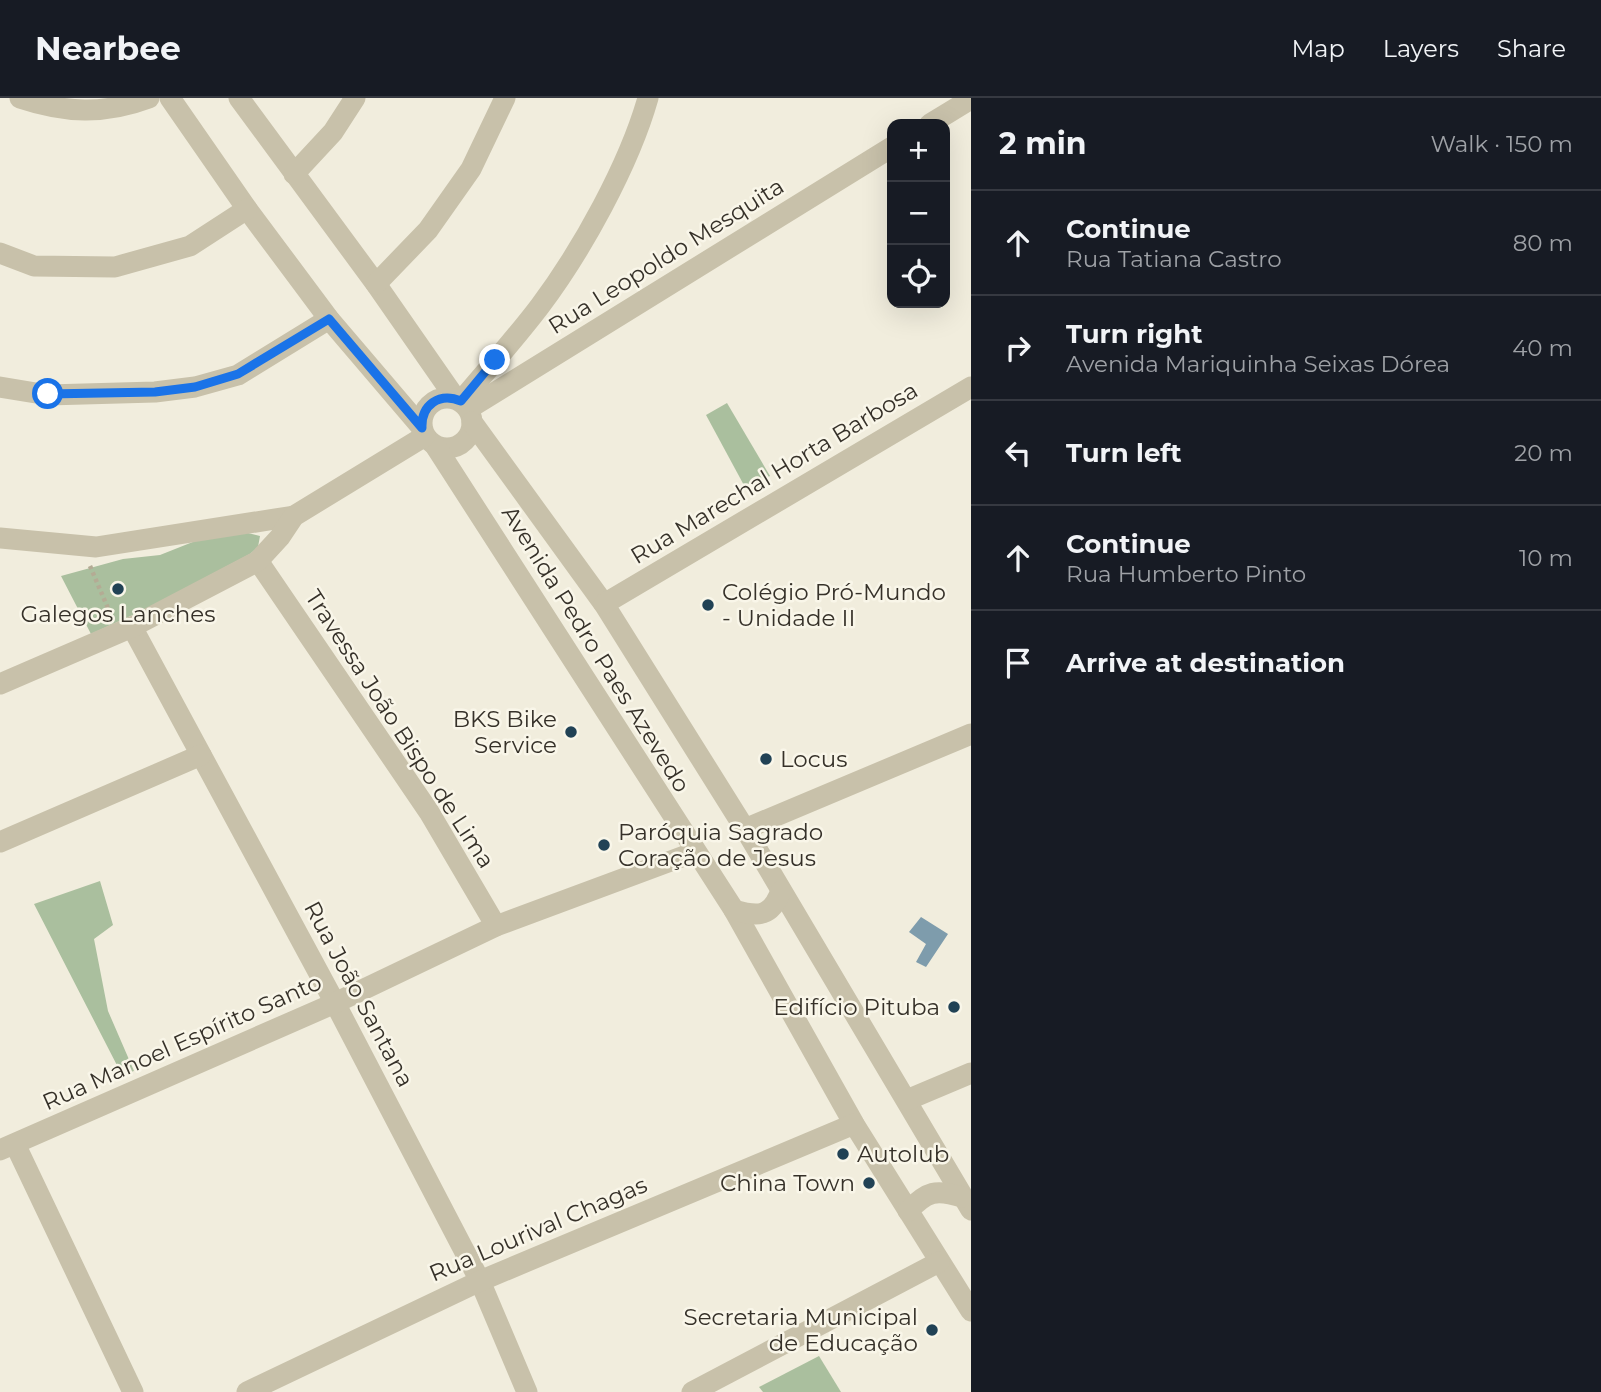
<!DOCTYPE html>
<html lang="en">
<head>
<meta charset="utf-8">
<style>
  :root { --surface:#171b24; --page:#20242c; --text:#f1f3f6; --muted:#9ea1a6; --line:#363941 }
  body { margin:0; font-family:Montserrat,sans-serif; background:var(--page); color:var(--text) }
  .controls { position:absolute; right:21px; top:21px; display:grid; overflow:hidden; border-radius:14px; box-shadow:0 7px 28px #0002 }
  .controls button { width:63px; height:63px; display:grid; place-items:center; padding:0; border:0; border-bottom:2px solid var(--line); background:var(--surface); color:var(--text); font:35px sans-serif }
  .stop { position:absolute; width:21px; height:21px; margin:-16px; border:5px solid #1a73e8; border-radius:50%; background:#fff }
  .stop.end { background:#1a73e8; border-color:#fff; box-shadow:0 2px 7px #0008 }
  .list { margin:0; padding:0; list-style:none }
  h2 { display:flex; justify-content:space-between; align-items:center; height:91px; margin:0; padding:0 28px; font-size:30px }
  h2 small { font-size:23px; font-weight:400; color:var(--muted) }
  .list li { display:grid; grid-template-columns:46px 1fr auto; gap:21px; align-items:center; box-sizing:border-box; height:105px; padding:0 28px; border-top:2px solid var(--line) }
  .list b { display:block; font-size:26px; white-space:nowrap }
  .list p { margin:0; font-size:23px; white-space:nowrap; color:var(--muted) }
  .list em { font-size:23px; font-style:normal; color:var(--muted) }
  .icon { flex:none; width:38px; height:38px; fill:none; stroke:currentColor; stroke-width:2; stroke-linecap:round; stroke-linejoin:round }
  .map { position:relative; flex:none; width:971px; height:1294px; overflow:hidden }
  header { display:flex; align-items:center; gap:42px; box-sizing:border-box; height:98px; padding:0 35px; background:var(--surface); border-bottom:2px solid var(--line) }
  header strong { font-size:33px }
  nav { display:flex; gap:38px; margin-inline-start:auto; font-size:24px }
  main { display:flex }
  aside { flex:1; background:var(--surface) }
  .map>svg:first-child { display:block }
</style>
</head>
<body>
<header>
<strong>Nearbee</strong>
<nav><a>Map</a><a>Layers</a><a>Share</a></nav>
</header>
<main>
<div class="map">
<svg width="971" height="1294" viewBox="0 0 971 1294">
  <rect width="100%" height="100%" fill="#f1eddd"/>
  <g fill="#aabf9e">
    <polygon points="727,305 770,378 746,391 706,317"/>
    <polygon points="228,430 260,438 258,449 250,456 148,510 91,536 61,478 123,461 160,457"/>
    <polygon points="100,783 113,827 94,841 108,913 134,973 122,977 34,806"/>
    <polygon points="819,1258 841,1294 763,1294 759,1289"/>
  </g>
  <polygon fill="#7e9cac" points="921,819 948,836 926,869 916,864 926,846 909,834"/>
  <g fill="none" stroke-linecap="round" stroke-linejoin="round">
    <polyline stroke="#b4ab94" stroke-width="4.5" stroke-dasharray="3.5 3.5" stroke-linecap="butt" points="90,468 110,515"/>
    <g stroke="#c8c1aa" stroke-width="21">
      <path d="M20 0C65 15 104 17 149 0"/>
      <polyline points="170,0 247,111 329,221 422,330"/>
      <polyline points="239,0 376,186 456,301"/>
      <polyline points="930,26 971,1"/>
      <polyline points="294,76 333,34 355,0"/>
      <polyline points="0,155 34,168 115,169 190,148 247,111"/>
      <polyline points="376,186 428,132 471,71 505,0"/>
      <polyline points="0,289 48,297 155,294 195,289 238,277 329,221"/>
      <circle cx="447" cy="325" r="25"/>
      <path d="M461 303C487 272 515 241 540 208 582 152 629 67 648 0"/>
      <polyline points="468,311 892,49"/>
      <polyline points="472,324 604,506 745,731 971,1112"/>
      <polyline points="436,349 734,812 854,1026 971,1213"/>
      <polyline points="0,440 96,449 294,418"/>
      <polyline points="258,463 429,714 496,828"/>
      <polyline points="604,506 971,289"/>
      <polyline points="132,529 335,905 480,1183 527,1294"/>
      <polyline points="0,586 132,529 258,463 280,439 294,418 425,338"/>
      <polyline points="745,731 971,636"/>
      <polyline points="0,744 201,657"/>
      <path d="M734 812C759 819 771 819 781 793"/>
      <polyline points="907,1002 971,975"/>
      <polyline points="15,1046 133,1294"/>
      <polyline points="0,1052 335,905 496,828 695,754"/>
      <path d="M908 1113C927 1093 936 1091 962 1099"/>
      <polyline points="247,1294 480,1183 854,1026"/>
      <polyline points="692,1294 939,1164"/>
    </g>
  </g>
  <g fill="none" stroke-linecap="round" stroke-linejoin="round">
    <path stroke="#1a73e8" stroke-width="9" d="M48 296 155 294 195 289 238 276 329 221 422 330C421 307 439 294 461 303L495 262"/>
  </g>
  <g fill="#214255" stroke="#f9f6e9" stroke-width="2.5">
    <circle cx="118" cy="491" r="7"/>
    <circle cx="708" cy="507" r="7"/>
    <circle cx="571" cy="634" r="7"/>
    <circle cx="766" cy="661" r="7"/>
    <circle cx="604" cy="747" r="7"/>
    <circle cx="954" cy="909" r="7"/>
    <circle cx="843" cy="1056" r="7"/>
    <circle cx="869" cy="1085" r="7"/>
    <circle cx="932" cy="1232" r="7"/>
  </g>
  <g text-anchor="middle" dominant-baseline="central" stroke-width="5" stroke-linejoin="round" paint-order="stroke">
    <g font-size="23" fill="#363129" stroke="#f9f6e9">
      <text transform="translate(666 158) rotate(-32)">Rua Leopoldo Mesquita</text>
      <text transform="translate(774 375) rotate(-31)">Rua Marechal Horta Barbosa</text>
      <text transform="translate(596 551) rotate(58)">Avenida Pedro Paes Azevedo</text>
      <text transform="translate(400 631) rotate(57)">Travessa João Bispo de Lima</text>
      <text transform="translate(359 896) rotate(62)">Rua João Santana</text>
      <text transform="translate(182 944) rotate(-24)">Rua Manoel Espírito Santo</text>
      <text transform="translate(538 1131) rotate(-23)">Rua Lourival Chagas</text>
    </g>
    <g font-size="23" fill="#363129" stroke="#f9f6e9" text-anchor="start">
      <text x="722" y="494">Colégio Pró-Mundo<tspan x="722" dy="26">- Unidade II</tspan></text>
      <text x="118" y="516" text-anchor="middle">Galegos Lanches</text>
      <text x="557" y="621" text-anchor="end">BKS Bike<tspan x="557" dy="26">Service</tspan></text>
      <text x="780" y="661">Locus</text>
      <text x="618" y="734">Paróquia Sagrado<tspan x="618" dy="26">Coração de Jesus</tspan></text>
      <text x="940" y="909" text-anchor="end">Edifício Pituba</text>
      <text x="857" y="1056">Autolub</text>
      <text x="855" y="1085" text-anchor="end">China Town</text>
      <text x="918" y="1219" text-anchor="end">Secretaria Municipal<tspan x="918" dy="26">de Educação</tspan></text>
    </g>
  </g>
</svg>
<div class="controls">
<button>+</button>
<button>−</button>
<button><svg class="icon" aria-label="locate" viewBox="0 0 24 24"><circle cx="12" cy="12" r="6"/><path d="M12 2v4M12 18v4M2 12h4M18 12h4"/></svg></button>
</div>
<div class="stop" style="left:48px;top:296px"></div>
<div class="stop end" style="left:495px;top:262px"></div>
</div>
<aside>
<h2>2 min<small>Walk · 150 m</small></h2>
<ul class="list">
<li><svg class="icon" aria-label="ahead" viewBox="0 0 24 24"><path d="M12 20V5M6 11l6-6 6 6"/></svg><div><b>Continue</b><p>Rua Tatiana Castro</p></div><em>80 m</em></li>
<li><svg class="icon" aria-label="right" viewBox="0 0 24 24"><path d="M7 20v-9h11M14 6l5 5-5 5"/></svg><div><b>Turn right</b><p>Avenida Mariquinha Seixas Dórea</p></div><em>40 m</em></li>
<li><svg class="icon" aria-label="left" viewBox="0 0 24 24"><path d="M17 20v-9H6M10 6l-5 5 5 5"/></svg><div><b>Turn left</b></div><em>20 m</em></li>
<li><svg class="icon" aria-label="ahead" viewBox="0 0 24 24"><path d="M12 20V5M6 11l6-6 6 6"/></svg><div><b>Continue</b><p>Rua Humberto Pinto</p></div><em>10 m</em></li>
<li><svg class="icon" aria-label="arrive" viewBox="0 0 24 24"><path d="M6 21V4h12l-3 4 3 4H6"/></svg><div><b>Arrive at destination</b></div></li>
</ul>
</aside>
</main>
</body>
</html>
